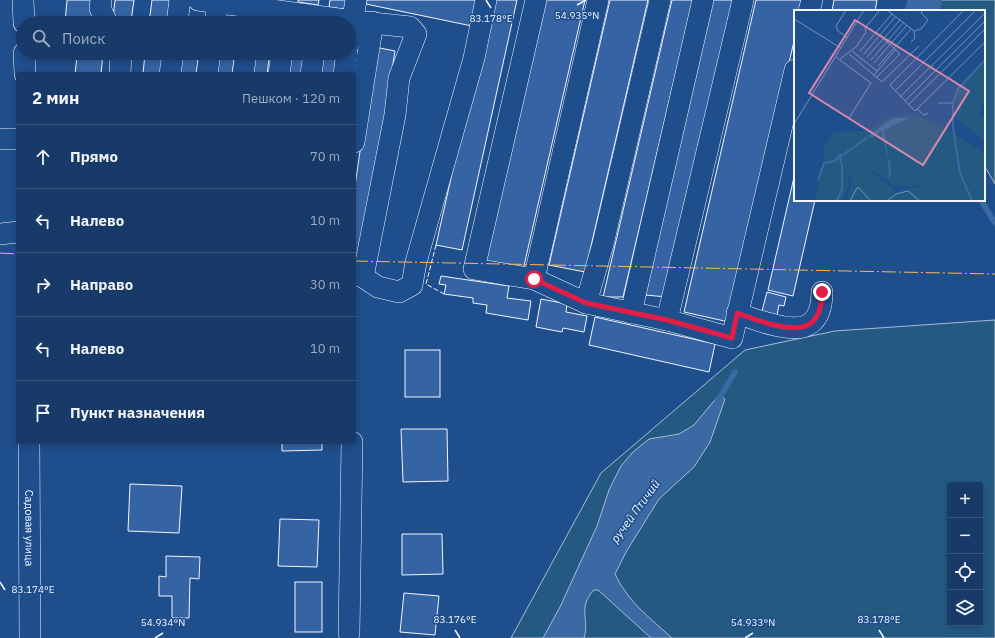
<!DOCTYPE html>
<html lang="ru">
<head>
<meta charset="utf-8">
<style>
  :root { --surface:#173a69; --page:#244571; --text:#f1f3f6; --muted:#9eadc0; --line:#36547d }
  body { margin:0; font-family:"IBM Plex Sans",sans-serif; background:var(--page); color:var(--text) }
  .controls { position:absolute; right:12px; bottom:12px; display:grid; overflow:hidden; border-radius:4px; box-shadow:0 2px 6px #0003 }
  .controls button { width:36px; height:36px; display:grid; place-items:center; padding:0; border:0; border-bottom:1px solid var(--line); background:var(--surface); color:var(--text); font:20px sans-serif }
  .stop { position:absolute; width:12px; height:12px; margin:-9px; border:3px solid #e11d48; border-radius:50%; background:#fff }
  .stop.end { background:#e11d48; border-color:#fff; box-shadow:0 1px 4px #0008 }
  .list { margin:0; padding:0; list-style:none }
  h2 { display:flex; justify-content:space-between; align-items:center; height:52px; margin:0; padding:0 16px; font-size:17px }
  h2 small { font-size:13px; font-weight:400; color:var(--muted) }
  .list li { display:grid; grid-template-columns:26px 1fr auto; gap:12px; align-items:center; box-sizing:border-box; height:64px; padding:0 16px; border-top:1px solid var(--line) }
  .list b { display:block; font-size:15px; white-space:nowrap }
  .list em { font-size:13px; font-style:normal; color:var(--muted) }
  .icon { flex:none; width:22px; height:22px; fill:none; stroke:currentColor; stroke-width:2; stroke-linecap:round; stroke-linejoin:round }
  .map { position:relative; flex:none; width:995px; height:638px; overflow:hidden }
  .search { position:absolute; background:var(--surface); box-shadow:0 2px 6px #0003; left:16px; top:16px; width:340px; height:44px; display:flex; align-items:center; gap:10px; box-sizing:border-box; padding:0 14px; border-radius:22px; color:var(--muted); font-size:15px }
  .panel { position:absolute; background:var(--surface); box-shadow:0 2px 6px #0003; left:16px; top:72px; width:340px; height:372px; border-radius:4px }
  .map>svg:first-child { display:block }
</style>
</head>
<body>
<div class="map">
<svg width="995" height="638" viewBox="0 0 995 638">
  <rect width="100%" height="100%" fill="#1f4e8c"/>
  <g fill="#245a82" stroke="#a8bbd7" fill-rule="evenodd">
    <polygon points="917,0 995,0 995,184 984,165 984,11 914,11"/>
    <path d="M995 320V638H511L601 473 745 350 835 331ZM950 485H980V623H950Z"/>
  </g>
  <path fill="#3b69a3" stroke="#a8bbd7" d="M719 395 725 399 710 442 694 467 659 499 626 552 615 574C628 602 650 618 672 638H651L598 590H594C577 608 590 619 584 638H543L560 607 597 526 609 490 621 466 633 452 649 439 679 434 694 425Z"/>
  <g fill="none" stroke-linecap="round" stroke-linejoin="round">
    <g stroke="#3b69a3" stroke-width="5.5">
      <polyline points="981,200 995,223"/>
      <polyline points="717,402 735,372"/>
    </g>
    <polyline stroke="#3b69a3" stroke-width="34" points="922,11 925,0"/>
  </g>
  <g fill="#3563a3" stroke="#f2f6ff">
    <polygon points="67,0 94,0 97,23 65,23"/>
    <polygon points="115,0 134,0 131,21 113,19"/>
    <polygon points="152,0 170,0 167,23 149,23"/>
    <polygon points="298,0 319,0 318,5 298,2"/>
    <polygon points="330,0 349,0 348,10 329,7"/>
    <polygon points="367,0 477,0 472,26 366,4"/>
    <polygon points="491,0 517,0 462,250 436,245"/>
    <polygon points="546,0 585,0 523,270 484,264"/>
    <polygon points="610,0 648,0 585,272 549,265"/>
    <polygon points="672,0 693,0 623,297 603,297"/>
    <polygon points="713,0 734,0 667,297 645,295"/>
    <polygon points="756,0 803,0 801,11 795,11 795,37 729,322 684,312"/>
    <polygon points="834,0 877,0 875,11 832,11"/>
    <polygon points="375,47 395,51 361,267 354,266 354,193"/>
    <polygon points="68,53 103,53 101,74 75,74 77,56 68,56"/>
    <polygon points="145,53 163,53 161,74 143,74"/>
    <polygon points="180,53 199,53 196,74 176,74"/>
    <polygon points="216,53 235,53 232,74 212,74"/>
    <polygon points="251,53 270,53 267,74 248,74"/>
    <polygon points="285,53 305,53 302,74 282,74"/>
    <polygon points="319,53 337,53 334,74 316,74"/>
    <polygon points="795,173 795,200 815,200 793,296 768,290"/>
    <polygon points="441,276 509,286 507,298 531,301 528,320 486,313 487,305 473,303 473,298 444,294 446,285 439,284"/>
    <polygon points="767,292 786,297 784,306 779,305 777,315 762,311"/>
    <polygon points="541,299 567,304 566,312 587,316 584,332 563,328 562,332 536,327"/>
    <polygon points="595,317 715,344 709,372 589,345"/>
    <rect x="405" y="350" width="35" height="47"/>
    <polygon points="401,429 447,429 448,481 403,482"/>
    <polygon points="282,442 322,442 322,450 282,451"/>
    <polygon points="130,484 182,486 179,533 128,531"/>
    <polygon points="280,519 319,520 317,567 278,566"/>
    <polygon points="402,534 442,534 443,574 402,575"/>
    <polygon points="166,556 200,557 199,579 190,578 189,618 172,618 172,596 159,596 159,576 166,577"/>
    <rect x="295" y="582" width="27" height="50"/>
    <polygon points="404,593 439,596 435,635 400,632"/>
  </g>
  <g fill="none" stroke-linecap="round" stroke-linejoin="round">
    <defs>
      <g id="minor">
        <polyline points="23,0 24,23"/>
        <polyline points="101,0 100,8 107,23"/>
        <polyline points="198,0 353,21 410,27 416,34 399,78 395,115 363,277"/>
        <polyline points="536,0 474,269 534,279 586,303 667,320 732,338 795,70"/>
        <polyline points="809,11 812,0"/>
        <polyline points="177,23 180,0"/>
        <polyline points="215,23 218,0"/>
        <polyline points="349,43 356,0"/>
        <polyline points="24,53 25,74"/>
        <polyline points="120,74 121,53"/>
        <polyline points="170,74 173,53"/>
        <polyline points="207,74 210,53"/>
        <polyline points="243,74 246,53"/>
        <polyline points="279,74 282,53"/>
        <polyline points="311,74 314,53"/>
        <polyline points="344,74 347,53"/>
        <polyline points="0,139 18,139"/>
        <polyline points="354,142 373,22"/>
        <polyline points="0,234 18,232"/>
        <polyline points="354,274 363,277 378,287 399,292 412,285 416,262 474,58 486,0"/>
        <polyline points="534,279 598,0"/>
        <polyline points="586,303 603,244 660,0"/>
        <polyline points="631,313 703,0"/>
        <path d="M737 313C754 319 795 336 811 323 820 316 822 303 822 292"/>
        <polyline points="667,320 743,0"/>
        <path id="s1" d="M29 442 30 638"/>
        <polyline points="349,633 352,442"/>
      </g>
    </defs>
    <use href="#minor" stroke="#f2f6ff" stroke-width="22"/>
    <use href="#minor" stroke="#1f4e8c" stroke-width="21"/>
    <polyline stroke="#f2f6ff" stroke-width="1" stroke-dasharray="5 2" stroke-linecap="butt" points="436,245 426,284 444,294"/>
    <g stroke="#ffb74d" stroke-width="1" stroke-dasharray="14 3 2 3" stroke-linecap="butt">
      <polyline points="0,253 18,254"/>
      <polyline points="354,261 995,274"/>
    </g>
  </g>
  <g fill="none" stroke-linecap="round" stroke-linejoin="round">
    <path stroke="#e11d48" stroke-width="5" d="M534 279 586 303 667 320 732 338 737 313C754 319 795 336 811 323 820 316 822 303 822 292"/>
  </g>
  <path fill="none" stroke="#f2f6ff" stroke-width="1.5" d="M486 0 491 8M577 5 586 0M0 582 5 590M455 630 460 638M879 630 884 638M155 638 163 633M745 638 753 633"/>
  <g text-anchor="middle" dominant-baseline="central" stroke-width="3" stroke-linejoin="round" paint-order="stroke">
    <g font-size="11" fill="#f2f6ff" stroke="#1f4e8c">
      <text stroke="none"><textPath href="#s1" startOffset="86">Садовая улица</textPath></text>
    </g>
    <g font-size="12" font-style="italic" fill="#f2f6ff" stroke="#1f4e8c">
      <text transform="translate(635 511) rotate(-54)">ручей Птичий</text>
    </g>
  </g>
  <g transform="translate(794 10)">
    <rect width="191" height="191" fill="#1f4e8c"/>
    <path d="M191 53V85L185 107 191 108V130L162 109V79ZM121 104 152 118 191 144V191H140L124 175 101 176 64 151 103 182 124 176 139 191H53L59 169 54 164 55 176 46 191H20L29 156 30 137 40 122 72 121 96 107Z" fill="#245a82"/>
    <path d="M99 108H115L90 120 95 151 87 121 78 128 74 126Z" fill="#3b69a3"/>
    <path fill="none" stroke="#3b69a3" stroke-width="2" d="M144 93H159V117L166 163 178 191M159 93 164 79 191 50M94 167 96 163 95 150M24 171 30 153 41 151 47 144M43 191 48 179V156L46 147 74 127"/>
    <path fill="none" stroke="#7391ba" stroke-width="1" d="M52 0 42 16 44 21 54 28M93 0 120 21 127 19 134 10 127 3 129 0M170 0 96 75 121 101 191 32M0 9 47 38M82 22 106 44 82 68M117 32 121 28 120 21M58 41 83 61M66 41 98 4M55 44 88 72 125 36M70 44 102 6M42 47 77 73 55 108M73 47 106 10M46 49 62 37 72 22 71 18 86 0M77 50 110 12M80 53 113 15M84 56 117 19M80 65 102 39M102 80 182 0M106 87 191 3M111 91 191 11M114 95 191 19M123 99 130 105 134 103M0 114 70 0M56 191 63 178H65L77 191M93 191 102 184 114 181 126 191"/>
    <path fill="#da87ad" fill-opacity="0.15" stroke="#da87ad" stroke-width="2" d="M61 10 175 81 129 155 15 83Z"/>
    <rect width="191" height="191" fill="none" stroke="#f2f6ff" stroke-width="2"/>
  </g>
  <g font-size="10" text-anchor="middle" fill="#f2f6ff" stroke="#1f4e8c" stroke-width="3" stroke-linejoin="round" paint-order="stroke">
    <text x="577" y="19">54.935°N</text>
    <text x="491" y="22">83.178°E</text>
    <text x="33" y="593">83.174°E</text>
    <text x="455" y="623">83.176°E</text>
    <text x="879" y="623">83.178°E</text>
    <text x="163" y="626">54.934°N</text>
    <text x="753" y="626">54.933°N</text>
  </g>
</svg>
<div class="controls">
<button>+</button>
<button>−</button>
<button><svg class="icon" aria-label="locate" viewBox="0 0 24 24"><circle cx="12" cy="12" r="6"/><path d="M12 2v4M12 18v4M2 12h4M18 12h4"/></svg></button>
<button><svg class="icon" aria-label="layers" viewBox="0 0 24 24"><path d="M12 4l9 5-9 5-9-5zM3 14l9 5 9-5"/></svg></button>
</div>
<div class="stop" style="left:534px;top:279px"></div>
<div class="stop end" style="left:822px;top:292px"></div>
<div class="search"><svg class="icon" aria-label="search" viewBox="0 0 24 24"><circle cx="10" cy="10" r="6"/><path d="M15 15l6 6"/></svg>Поиск</div>
<section class="panel">
<h2>2 мин<small>Пешком · 120 m</small></h2>
<ul class="list">
<li><svg class="icon" aria-label="ahead" viewBox="0 0 24 24"><path d="M12 20V5M6 11l6-6 6 6"/></svg><div><b>Прямо</b></div><em>70 m</em></li>
<li><svg class="icon" aria-label="left" viewBox="0 0 24 24"><path d="M17 20v-9H6M10 6l-5 5 5 5"/></svg><div><b>Налево</b></div><em>10 m</em></li>
<li><svg class="icon" aria-label="right" viewBox="0 0 24 24"><path d="M7 20v-9h11M14 6l5 5-5 5"/></svg><div><b>Направо</b></div><em>30 m</em></li>
<li><svg class="icon" aria-label="left" viewBox="0 0 24 24"><path d="M17 20v-9H6M10 6l-5 5 5 5"/></svg><div><b>Налево</b></div><em>10 m</em></li>
<li><svg class="icon" aria-label="arrive" viewBox="0 0 24 24"><path d="M6 21V4h12l-3 4 3 4H6"/></svg><div><b>Пункт назначения</b></div></li>
</ul>
</section>
</div>
</body>
</html>
